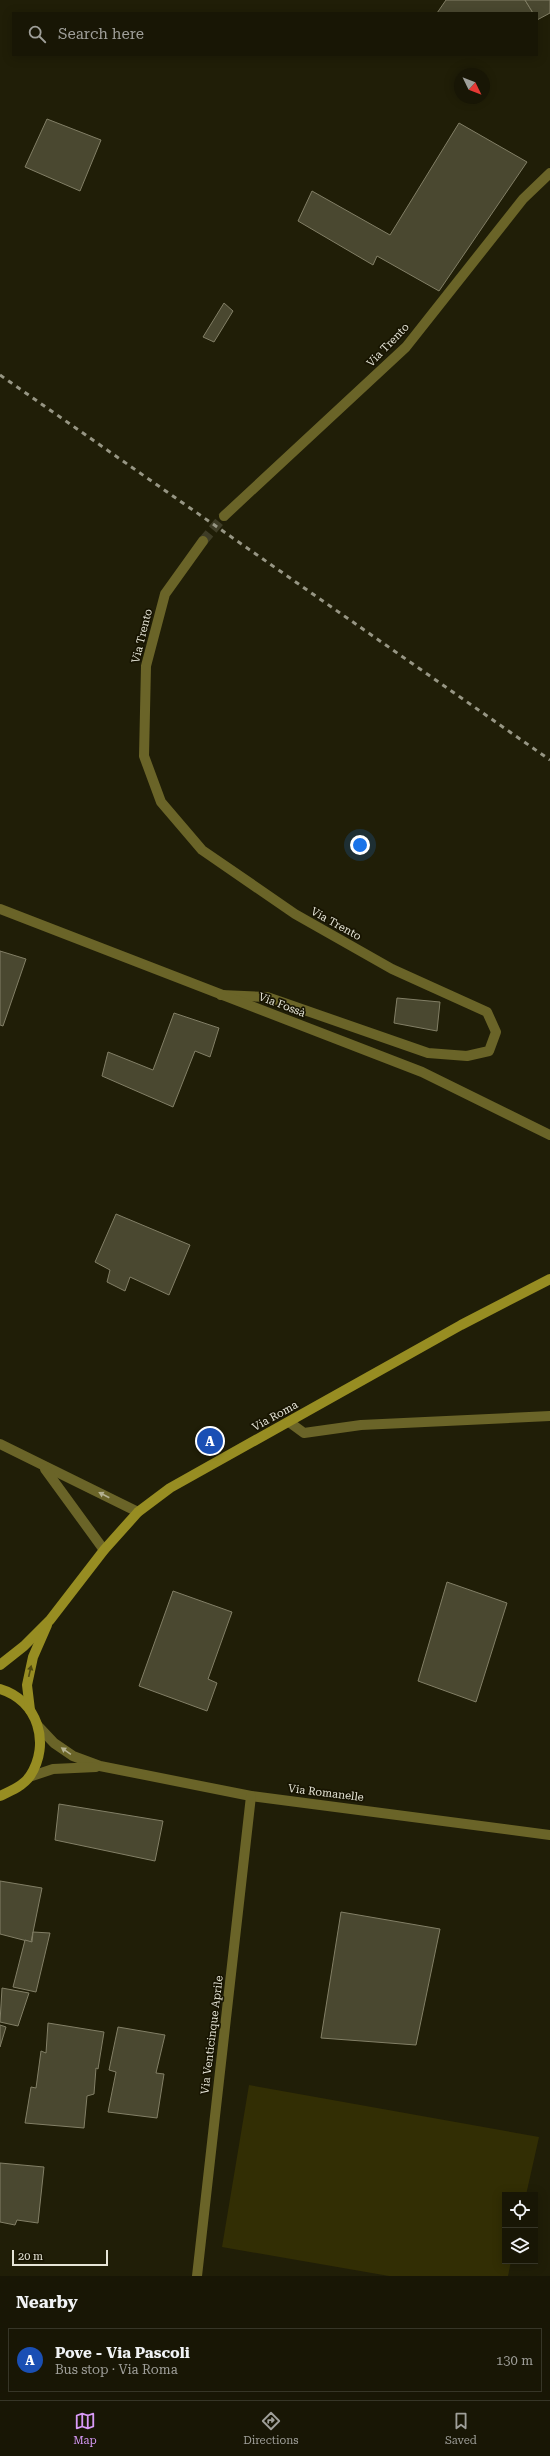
<!DOCTYPE html>
<html lang="en">
<head>
<meta charset="utf-8">
<style>
  :root { --surface:#181605; --page:#252313; --text:#f1f3f6; --muted:#9f9f9a; --line:#363527; --accent:#d89af8 }
  body { margin:0; font-family:"Roboto Serif",serif; background:var(--page); color:var(--text) }
  .controls { position:absolute; right:12px; bottom:12px; display:grid; overflow:hidden; border-radius:0px; box-shadow:0 2px 10px #0003 }
  .controls button { width:36px; height:36px; display:grid; place-items:center; padding:0; border:0; border-bottom:1px solid var(--line); background:var(--surface); color:var(--text); font:20px sans-serif }
  .compass { position:absolute; left:454px; top:68px; width:36px; height:36px; border-radius:50%; background:var(--surface); box-shadow:0 2px 10px #0003; rotate:133deg }
  .scale { position:absolute; left:12px; bottom:10px; width:96px; box-sizing:border-box; padding-left:4px; border:2px solid #e6e5d7; border-top:0; font-size:11px; line-height:14px; white-space:nowrap; color:#e6e5d7; -webkit-text-stroke:3px #171401; paint-order:stroke }
  .you { position:absolute; left:360px; top:845px; width:14px; height:14px; margin:-10px; border:3px solid #fff; border-radius:50%; background:#1a73e8; box-shadow:0 0 0 6px #1a73e833 }
  .badge { display:grid; place-items:center; width:26px; height:26px; border-radius:50%; background:var(--accent); color:#fff; font-size:13px; font-weight:700 }
  .pin { position:absolute; translate:-50% -50%; border:2px solid #fff; box-shadow:0 1px 4px #0006 }
  .list { margin:0; padding:0; list-style:none }
  h2 { display:flex; justify-content:space-between; align-items:center; height:52px; margin:0; padding:0 16px; font-size:17px }
  h2 small { font-size:13px; font-weight:400; color:var(--muted) }
  .list li { display:grid; grid-template-columns:26px 1fr auto; gap:12px; align-items:center; box-sizing:border-box; height:64px; margin:0 8px 8px; padding:0 8px; border:1px solid var(--line); border-radius:0px }
  .list b { display:block; font-size:15px; white-space:nowrap }
  .list p { margin:0; font-size:13px; white-space:nowrap; color:var(--muted) }
  .list em { font-size:13px; font-style:normal; color:var(--muted) }
  .icon { flex:none; width:22px; height:22px; fill:none; stroke:currentColor; stroke-width:2; stroke-linecap:round; stroke-linejoin:round }
  .map { position:relative; flex:none; width:550px; height:2276px; overflow:hidden }
  .search { position:absolute; background:var(--surface); box-shadow:0 2px 10px #0003; left:12px; right:12px; top:12px; height:44px; display:flex; align-items:center; gap:10px; box-sizing:border-box; padding:0 14px; border-radius:0px; color:var(--muted); font-size:15px }
  .sheet { height:124px; background:var(--surface) }
  nav { display:flex; justify-content:space-around; align-items:center; box-sizing:border-box; height:56px; border-top:1px solid var(--line); background:var(--surface); font-size:11px; color:var(--muted) }
  nav a { display:grid; justify-items:center; gap:2px }
  nav .on { color:var(--accent) }
  .map>svg:first-child { display:block }
</style>
</head>
<body>
<div class="map">
<svg width="550" height="2276" viewBox="0 0 550 2276">
  <rect width="100%" height="100%" fill="#201e07"/>
  <polygon fill="#322e04" points="249,2085 539,2137 526,2195 505,2195 505,2261 511,2261 508,2276 389,2276 222,2247"/>
  <g fill="#4a4830" stroke="#827f66">
    <polygon points="446,0 525,0 533,13 437,13"/>
    <polygon points="525,0 550,0 550,13 537,20 537,13 533,13"/>
    <polygon points="47,119 101,140 80,191 25,167"/>
    <polygon points="459,123 527,162 439,291 377,256 373,265 298,221 312,191 390,235"/>
    <polygon points="224,303 233,311 214,342 203,337"/>
    <polygon points="0,951 26,959 3,1026 0,1025"/>
    <polygon points="397,998 440,1002 437,1031 394,1023"/>
    <polygon points="174,1013 219,1028 210,1057 195,1051 173,1107 102,1076 108,1052 153,1070"/>
    <polygon points="116,1214 190,1245 169,1295 130,1277 125,1291 107,1282 110,1270 95,1262"/>
    <polygon points="447,1582 507,1603 476,1702 418,1681"/>
    <polygon points="173,1591 232,1612 208,1679 217,1683 207,1711 139,1686"/>
    <polygon points="59,1804 163,1821 155,1861 55,1840"/>
    <polygon points="0,1881 42,1888 31,1942 0,1934"/>
    <polygon points="341,1912 440,1929 416,2045 321,2038"/>
    <polygon points="33,1932 50,1933 36,1992 13,1987 25,1940 32,1942"/>
    <polygon points="2,1988 29,1993 18,2026 0,2022"/>
    <polygon points="48,2023 104,2032 98,2069 96,2068 94,2094 87,2096 84,2128 25,2123 31,2087 36,2088 41,2051 46,2053"/>
    <polygon points="0,2025 6,2027 0,2047"/>
    <polygon points="118,2027 165,2035 156,2073 164,2074 157,2118 108,2112 116,2072 109,2070"/>
    <polygon points="0,2163 44,2167 38,2223 17,2220 15,2225 0,2222"/>
  </g>
  <g fill="none" stroke-linecap="round" stroke-linejoin="round">
    <polyline stroke="#3e3c26" stroke-width="10" stroke-dasharray="10 5" stroke-linecap="butt" points="203,541 224,516"/>
    <polyline stroke="#6a6428" stroke-width="10" points="289,1422 304,1433 361,1425 550,1416"/>
    <g stroke="#6a6428" stroke-width="10">
      <polyline points="224,516 406,347 523,199 550,173"/>
      <polyline points="203,541 165,594 146,666 144,756 161,802 202,850 295,914 392,969 487,1012 496,1032 489,1051 467,1056 428,1053 267,997 221,995"/>
      <polyline points="0,909 422,1072 550,1135"/>
      <polyline points="0,1444 138,1512"/>
      <polyline points="45,1469 104,1550"/>
      <polyline points="38,1726 54,1743 73,1756 100,1766 251,1796 550,1835"/>
      <polyline points="29,1777 53,1769 96,1767"/>
      <polyline points="197,2276 251,1796"/>
    </g>
    <g stroke="#978d22" stroke-width="10">
      <polyline points="0,1665 24,1646 50,1620 104,1550 138,1512 170,1488 461,1325 550,1279"/>
      <path d="M0 1689C38 1700 51 1744 30 1776 23 1786 11 1791 0 1796"/>
      <polyline points="30,1710 27,1685 33,1657 47,1625"/>
    </g>
    <polyline stroke="#979684" stroke-width="3" stroke-dasharray="5 5" stroke-linecap="butt" points="0,375 550,760"/>
  </g>
  <defs><path id="oneway-solid" d="M-6-.8H1V-3.2L6.5 0L1 3.2V.8H-6Z"/></defs>
  <g fill="#b4b191">
    <use href="#oneway-solid" transform="translate(104 1495) rotate(-153)"/>
    <use href="#oneway-solid" transform="translate(66 1751) rotate(-145)"/>
  </g>
  <use fill="#514a10" href="#oneway-solid" transform="translate(30 1671) rotate(-77)"/>
  <g text-anchor="middle" dominant-baseline="central" stroke-width="3.5" stroke-linejoin="round" paint-order="stroke">
    <g font-size="11" fill="#e6e5d7" stroke="#171401">
      <text transform="translate(388 345) rotate(-46)">Via Trento</text>
      <text transform="translate(142 636) rotate(-76)">Via Trento</text>
      <text transform="translate(336 924) rotate(29)">Via Trento</text>
      <text transform="translate(282 1005) rotate(21)">Via Fossà</text>
      <text transform="translate(275 1416) rotate(-29)">Via Roma</text>
      <text transform="translate(326 1793) rotate(7)">Via Romanelle</text>
      <text transform="translate(212 2035) rotate(-83)">Via Venticinque Aprile</text>
    </g>
  </g>
</svg>
<div class="controls">
<button><svg class="icon" aria-label="locate" viewBox="0 0 24 24"><circle cx="12" cy="12" r="6"/><path d="M12 2v4M12 18v4M2 12h4M18 12h4"/></svg></button>
<button><svg class="icon" aria-label="layers" viewBox="0 0 24 24"><path d="M12 4l9 5-9 5-9-5zM3 14l9 5 9-5"/></svg></button>
</div>
<svg class="compass" viewBox="-18 -18 36 36"><path d="M0-13l5 13h-10z" fill="#e53935"/><path d="M0 13l5-13h-10z" fill="#9f9f9a"/></svg>
<div class="scale">20 m</div>
<div class="you"></div>
<div class="pin badge" style="left:210px;top:1441px;background:#1a4fb4">A</div>
<div class="search"><svg class="icon" aria-label="search" viewBox="0 0 24 24"><circle cx="10" cy="10" r="6"/><path d="M15 15l6 6"/></svg>Search here</div>
</div>
<section class="sheet">
<h2>Nearby<small></small></h2>
<ul class="list">
<li><span class="badge" style="background:#1a4fb4">A</span><div><b>Pove - Via Pascoli</b><p>Bus stop · Via Roma</p></div><em>130 m</em></li>
</ul>
</section>
<nav>
<a class="on"><svg class="icon" aria-label="map" viewBox="0 0 24 24"><path d="M3 6l6-2 6 2 6-2v14l-6 2-6-2-6 2zM9 4v14M15 6v14"/></svg>Map</a>
<a><svg class="icon" aria-label="directions" viewBox="0 0 24 24"><path d="M12 3l9 9-9 9-9-9zM9 14v-3h6M13 9l2 2-2 2"/></svg>Directions</a>
<a><svg class="icon" aria-label="saved" viewBox="0 0 24 24"><path d="M7 4h10v16l-5-4-5 4z"/></svg>Saved</a>
</nav>
</body>
</html>
